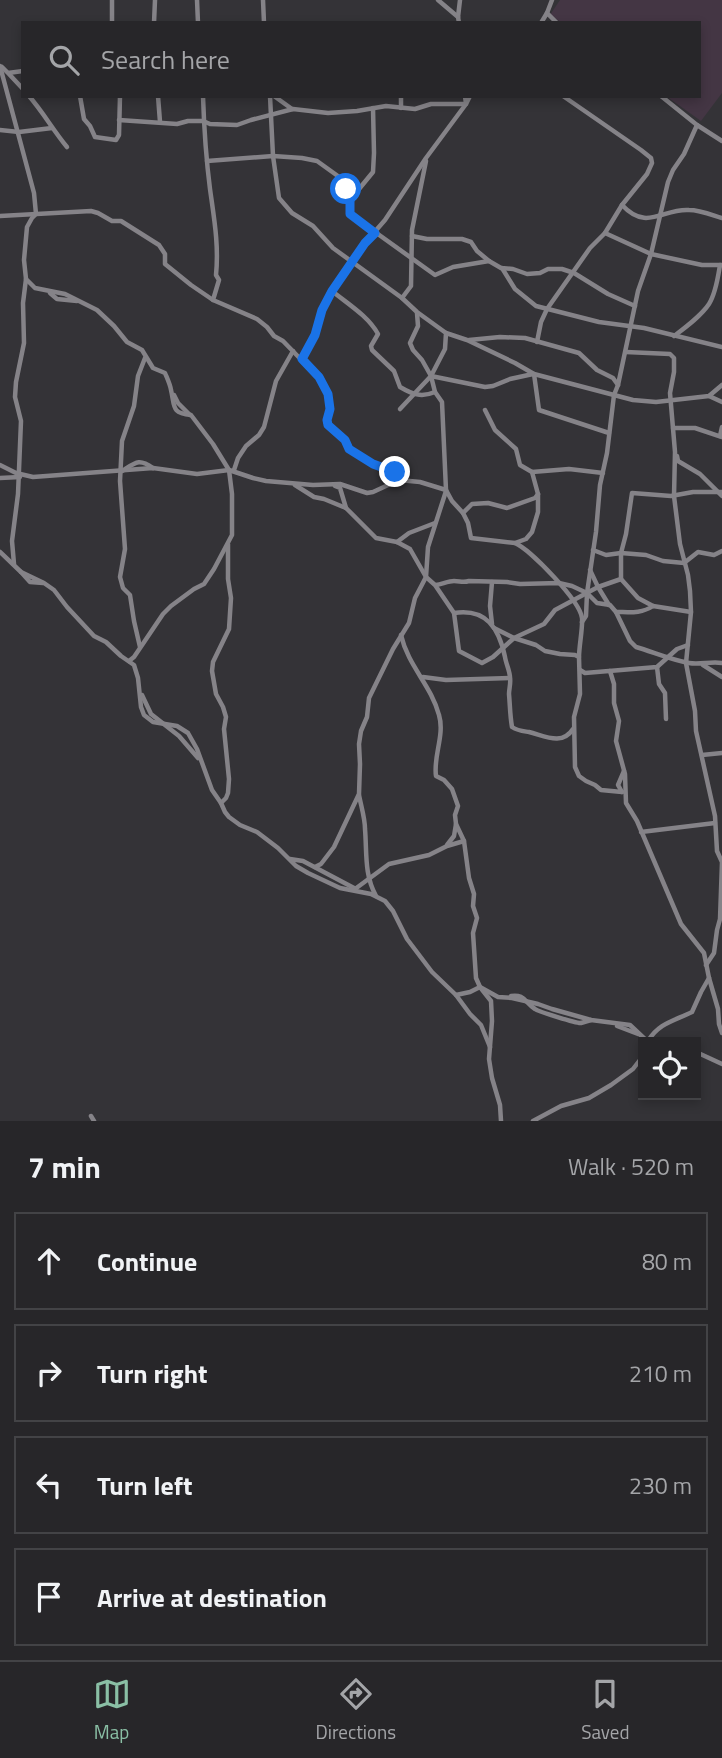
<!DOCTYPE html>
<html lang="en">
<head>
<meta charset="utf-8">
<style>
  :root { --surface:#272629; --page:#2f2e31; --text:#f1f3f6; --muted:#a4a5a8; --line:#434346; --accent:#8abfa5 }
  body { margin:0; font-family:"Titillium Web",sans-serif; background:var(--page); color:var(--text) }
  .controls { position:absolute; right:21px; bottom:21px; display:grid; overflow:hidden; border-radius:0px; box-shadow:0 4px 10px #0003 }
  .controls button { width:63px; height:63px; display:grid; place-items:center; padding:0; border:0; border-bottom:2px solid var(--line); background:var(--surface); color:var(--text); font:35px sans-serif }
  .stop { position:absolute; width:21px; height:21px; margin:-16px; border:5px solid #1a73e8; border-radius:50%; background:#fff }
  .stop.end { background:#1a73e8; border-color:#fff; box-shadow:0 2px 7px #0008 }
  .list { margin:0; padding:0; list-style:none }
  h2 { display:flex; justify-content:space-between; align-items:center; height:91px; margin:0; padding:0 28px; font-size:30px }
  h2 small { font-size:23px; font-weight:400; color:var(--muted) }
  .list li { display:grid; grid-template-columns:46px 1fr auto; gap:21px; align-items:center; box-sizing:border-box; height:98px; margin:0 14px 14px; padding:0 14px; border:2px solid var(--line); border-radius:0px }
  .list b { display:block; font-size:26px; white-space:nowrap }
  .list em { font-size:23px; font-style:normal; color:var(--muted) }
  .icon { flex:none; width:38px; height:38px; fill:none; stroke:currentColor; stroke-width:2; stroke-linecap:round; stroke-linejoin:round }
  .map { position:relative; flex:none; width:722px; height:1121px; overflow:hidden }
  .search { position:absolute; background:var(--surface); box-shadow:0 4px 10px #0003; left:21px; right:21px; top:21px; height:77px; display:flex; align-items:center; gap:18px; box-sizing:border-box; padding:0 24px; border-radius:0px; color:var(--muted); font-size:26px }
  .sheet { height:539px; background:var(--surface) }
  nav { display:flex; justify-content:space-around; align-items:center; box-sizing:border-box; height:98px; border-top:2px solid var(--line); background:var(--surface); font-size:19px; color:var(--muted) }
  nav a { display:grid; justify-items:center; gap:4px }
  nav .on { color:var(--accent) }
  .map>svg:first-child { display:block }
</style>
</head>
<body>
<div class="map">
<svg width="722" height="1121" viewBox="0 0 722 1121">
  <rect width="100%" height="100%" fill="#343337"/>
  <polygon fill="#443644" points="560,0 722,0 722,93 701,121 666,96 699,96 699,23 562,23 550,15"/>
  <g fill="none" stroke-linecap="round" stroke-linejoin="round">
    <g stroke="#858388" stroke-width="4.5">
      <polyline points="112,0 112,23"/>
      <polyline points="197,0 198,23"/>
      <polyline points="263,0 264,23"/>
      <polyline points="438,0 458,17"/>
      <polyline points="547,13 552,0"/>
      <polyline points="154,23 155,0"/>
      <polyline points="459,23 458,17 460,0"/>
      <polyline points="541,23 547,13 557,23"/>
      <path d="M0 66 34 193 36 214 32 218 27 227 24 260 26 279 35 288 65 294 97 310 114 326 127 342 142 350 153 368 165 373C167 378 170 384 171 390 175 407 171 413 191 415L213 444 229 470 232 494V535L214 569 204 584 194 589 171 606 163 614 134 657 129 661"/>
      <polyline points="2,67 8,73 23,71"/>
      <polyline points="9,74 23,89"/>
      <path d="M29 96C43 112 53 130 67 147"/>
      <polyline points="80,96 84,119 90,126 95,137 116,140 119,135 120,96"/>
      <polyline points="158,96 160,122"/>
      <path d="M203 96C204 127 206 158 210 189 214 218 219 245 216 275L219 280 213 300 257 319 267 327 274 336 283 341 319 378 328 394 330 409 327 420 328 425 345 440 350 449 373 464 389 469 395 473 396 478 399 480"/>
      <polyline points="270,96 273,156 279,198 292,213 313,226 333,248 402,298 417,312 446,333 445,349 431,376 435,392 442,402 446,490 452,501 463,513 472,504 488,503 507,508 535,498 538,494"/>
      <polyline points="274,96 292,109"/>
      <polyline points="661,96 697,125 722,141"/>
      <polyline points="373,108 374,153 373,172 350,200 350,214 435,275 453,267 489,261"/>
      <polyline points="401,108 401,96"/>
      <polyline points="119,120 177,124 188,121 203,121 210,124 237,125 251,120 293,109 328,113 357,111 386,106 415,109 431,104 466,104 470,96"/>
      <polyline points="0,130 19,132 52,128"/>
      <polyline points="207,161 273,156 302,158 317,161 342,179 350,200"/>
      <path d="M622 205C647 232 663 208 689 210 700 210 712 215 722 218"/>
      <polyline points="0,216 91,211 98,213 112,221 121,221 159,245 165,254 165,264 191,285 213,300"/>
      <polyline points="605,233 651,254 702,265 722,265"/>
      <polyline points="412,236 427,239 462,239 471,242 477,251 489,261 501,268 513,269 527,274 540,273 548,269 562,269 574,273 608,294 635,306"/>
      <polyline points="502,268 515,289 536,306 599,322 644,328 722,347"/>
      <path d="M332 291C348 304 368 316 378 334L371 346 372 350 394 371 400 387C412 394 421 398 435 392"/>
      <polyline points="50,293 57,299 77,301"/>
      <polyline points="402,298 411,286 412,230 426,161"/>
      <polyline points="417,313 418,326 410,343 413,350 422,360 431,376 485,387 493,386 510,379 533,374"/>
      <polyline points="446,333 467,340 515,363 534,374 633,400 656,402 709,396 722,385"/>
      <path d="M674 336C686 327 701 316 709 304 716 293 718 277 720 265"/>
      <polyline points="469,340 500,337 525,338 579,353 597,370 613,378 618,385"/>
      <polyline points="537,342 541,322 547,309 590,248 605,233 622,205 647,174 652,163 651,158 641,150 563,96"/>
      <polyline points="626,352 670,354 674,358 674,372 670,393 675,452 674,496 680,544 688,575 690,591 691,612 686,663 695,711 696,731 715,816 717,851 722,862 720,919 717,930 714,953 706,965"/>
      <polyline points="302,359 315,335 322,310 332,291 365,243 385,220 426,158 466,104 465,96"/>
      <polyline points="534,374 539,410 609,433"/>
      <polyline points="174,395 178,403 190,415"/>
      <polyline points="709,396 722,402"/>
      <polyline points="400,409 431,376"/>
      <polyline points="485,410 495,430 516,449 520,465 532,472 538,494 538,512 532,532 526,539 515,543"/>
      <polyline points="673,428 695,428 722,437"/>
      <polyline points="720,436 722,427"/>
      <polyline points="677,456 678,461 700,474 722,496"/>
      <polyline points="0,465 16,473 33,477 153,468 197,474 229,470 253,478 266,481 313,485 340,484 367,493 373,492 399,480 420,482 446,490"/>
      <polyline points="234,470 238,458 246,446 259,435 264,427 276,381 293,351"/>
      <path d="M122 471C136 462 139 458 153 468"/>
      <polyline points="532,472 569,469 603,473"/>
      <polyline points="0,478 20,477"/>
      <polyline points="295,485 314,497 324,499 346,508"/>
      <polyline points="335,486 340,488 346,508 376,538 397,542 410,549 426,577 435,585 454,613 459,651 482,663 493,657 514,638 544,624 555,610 598,587 621,579"/>
      <path d="M463 513 468 523 471 538 515 543C531 550 580 601 582 618 583 627 579 646 579 657"/>
      <polyline points="397,542 409,533 435,523"/>
      <polyline points="593,550 606,555 621,553 646,555 663,561 684,563 698,552 714,555 722,551"/>
      <polyline points="0,552 21,572 44,583 54,590 67,607 94,636 106,642 121,656 134,665 138,678 141,707 144,715 153,722 177,726 188,733 197,749 212,790 221,803 225,812 229,817 240,825 257,832 278,848 296,866 308,873 340,888 371,894 385,901 393,911 407,939 432,972 456,995 470,1014 481,1025 490,1047"/>
      <polyline points="14,564 12,541 18,494 21,421 15,397 16,382 24,343 23,303 26,279"/>
      <polyline points="590,570 598,587 609,605"/>
      <polyline points="21,572 30,582 43,583"/>
      <polyline points="492,582 490,606 492,624"/>
      <path d="M436 585C442 584 449 581 454 581 460 581 463 583 469 581L507 582 520 584 559 583 572 586 587 593 597 603 610 605 616 612 630 641 636 647C653 652 671 660 689 663 700 665 711 661 722 663"/>
      <polyline points="653,606 638,598 621,579 621,553 626,534 632,493 671,496 693,492 722,492"/>
      <path d="M616 612C629 612 641 614 653 606L691 612"/>
      <path d="M454 613C486 608 499 628 505 657 506 664 510 671 510 678 511 683 509 689 509 694 510 705 510 716 512 727 518 731 522 731 529 732 545 736 562 746 573 729"/>
      <polyline points="582,622 586,616 587,593 596,532 600,485 607,453 614,395 618,385 638,291 651,254 668,182 673,170 684,154 697,125"/>
      <polyline points="494,628 514,638 536,645 545,651 560,654 575,655 579,657 580,694 574,717 575,767 579,776 586,781 595,785 601,790 622,792"/>
      <path d="M401 635C408 666 431 685 439 715 445 735 433 756 436 776L444 780 452 789 458 806 455 815 456 824 464 841 469 878 474 894 473 906 477 918 473 933 476 978 480 987 491 1001 492 1021 489 1059 492 1078 500 1105 501 1121"/>
      <polyline points="140,647 134,621 130,595 123,588 120,577 125,549 120,481 122,441 134,406 138,376 145,358"/>
      <polyline points="703,665 722,677"/>
      <polyline points="657,667 659,684 665,693 666,719"/>
      <polyline points="580,670 585,673 657,667 677,649 688,645"/>
      <polyline points="610,671 614,684 614,703 619,721 616,741 625,774 626,803 637,821 681,924 704,953 709,978 718,1009 719,1024 722,1033"/>
      <polyline points="423,677 446,680 510,678"/>
      <polyline points="142,695 151,714 179,736 198,758"/>
      <polyline points="702,755 722,753"/>
      <polyline points="622,792 618,785 624,771"/>
      <path d="M359 795C361 806 365 818 365 829 367 853 364 874 376 896"/>
      <polyline points="221,803 226,798 228,793 229,779 224,729 226,717 223,707 216,694 212,671 213,662 229,629 231,598 228,579 228,544"/>
      <polyline points="641,832 715,823"/>
      <polyline points="447,845 454,836 456,824"/>
      <polyline points="290,859 303,861 354,888"/>
      <polyline points="315,867 321,864 334,847 359,794 360,764 359,744 361,731 367,717 369,698 393,649 409,623 415,598 426,577 428,547 446,491"/>
      <polyline points="355,889 389,864 429,855 447,846 464,841"/>
      <polyline points="456,995 470,992 480,987 498,997 512,998 538,1004 552,1009 591,1020 630,1025 648,1042"/>
      <path d="M511 996C525 994 524 1002 535 1009 539 1012 576 1023 580 1023 582 1023 588 1021 591 1020"/>
      <polyline points="617,1026 638,1034"/>
      <path d="M648 1041C659 1023 674 1021 692 1012L701 992 709 978"/>
      <polyline points="696,1052 722,1064"/>
      <polyline points="91,1116 94,1121"/>
      <polyline points="533,1121 561,1106 589,1098 611,1085 633,1069 643,1056"/>
    </g>
  </g>
  <g fill="none" stroke-linecap="round" stroke-linejoin="round">
    <polyline stroke="#1a73e8" stroke-width="9" points="346,189 350,200 350,214 375,233 365,243 332,291 322,310 315,335 302,359 319,377 328,394 330,409 327,420 328,425 345,440 349,449 373,464 395,472"/>
  </g>
</svg>
<div class="controls">
<button><svg class="icon" aria-label="locate" viewBox="0 0 24 24"><circle cx="12" cy="12" r="6"/><path d="M12 2v4M12 18v4M2 12h4M18 12h4"/></svg></button>
</div>
<div class="stop" style="left:346px;top:189px"></div>
<div class="stop end" style="left:395px;top:472px"></div>
<div class="search"><svg class="icon" aria-label="search" viewBox="0 0 24 24"><circle cx="10" cy="10" r="6"/><path d="M15 15l6 6"/></svg>Search here</div>
</div>
<section class="sheet">
<h2>7 min<small>Walk · 520 m</small></h2>
<ul class="list">
<li><svg class="icon" aria-label="ahead" viewBox="0 0 24 24"><path d="M12 20V5M6 11l6-6 6 6"/></svg><div><b>Continue</b></div><em>80 m</em></li>
<li><svg class="icon" aria-label="right" viewBox="0 0 24 24"><path d="M7 20v-9h11M14 6l5 5-5 5"/></svg><div><b>Turn right</b></div><em>210 m</em></li>
<li><svg class="icon" aria-label="left" viewBox="0 0 24 24"><path d="M17 20v-9H6M10 6l-5 5 5 5"/></svg><div><b>Turn left</b></div><em>230 m</em></li>
<li><svg class="icon" aria-label="arrive" viewBox="0 0 24 24"><path d="M6 21V4h12l-3 4 3 4H6"/></svg><div><b>Arrive at destination</b></div></li>
</ul>
</section>
<nav>
<a class="on"><svg class="icon" aria-label="map" viewBox="0 0 24 24"><path d="M3 6l6-2 6 2 6-2v14l-6 2-6-2-6 2zM9 4v14M15 6v14"/></svg>Map</a>
<a><svg class="icon" aria-label="directions" viewBox="0 0 24 24"><path d="M12 3l9 9-9 9-9-9zM9 14v-3h6M13 9l2 2-2 2"/></svg>Directions</a>
<a><svg class="icon" aria-label="saved" viewBox="0 0 24 24"><path d="M7 4h10v16l-5-4-5 4z"/></svg>Saved</a>
</nav>
</body>
</html>
